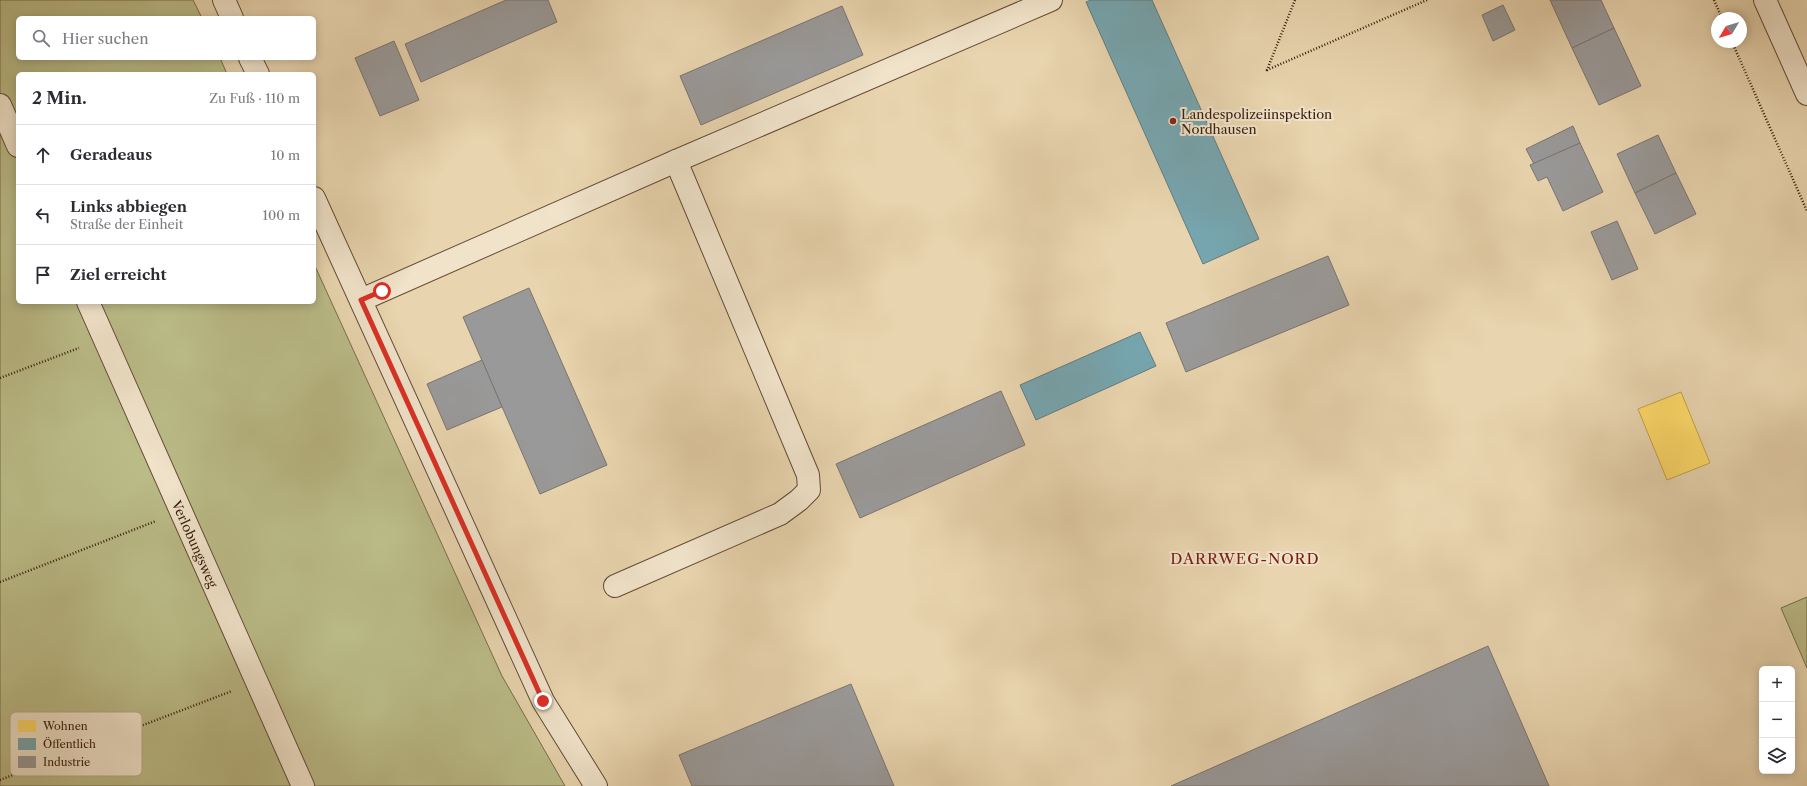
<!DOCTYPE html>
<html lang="de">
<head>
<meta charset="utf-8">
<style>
  :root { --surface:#fff; --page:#f7f7f7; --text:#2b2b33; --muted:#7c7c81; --line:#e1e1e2 }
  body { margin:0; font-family:"Libre Caslon Text",serif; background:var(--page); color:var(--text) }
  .controls { position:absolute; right:12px; bottom:12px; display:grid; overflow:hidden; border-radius:6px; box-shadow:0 2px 10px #0003 }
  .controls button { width:36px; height:36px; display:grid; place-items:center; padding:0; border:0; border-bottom:1px solid var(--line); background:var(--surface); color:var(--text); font:20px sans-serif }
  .compass { position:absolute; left:1711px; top:12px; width:36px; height:36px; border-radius:50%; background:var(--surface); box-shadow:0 2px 10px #0003; rotate:232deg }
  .stop { position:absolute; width:12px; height:12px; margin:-9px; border:3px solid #d93025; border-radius:50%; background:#fff }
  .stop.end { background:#d93025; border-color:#fff; box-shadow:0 1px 4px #0008 }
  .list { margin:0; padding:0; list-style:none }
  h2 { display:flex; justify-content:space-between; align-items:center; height:52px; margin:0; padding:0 16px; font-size:17px }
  h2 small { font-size:13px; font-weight:400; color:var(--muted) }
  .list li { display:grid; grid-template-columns:26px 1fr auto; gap:12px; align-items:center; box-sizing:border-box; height:60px; padding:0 16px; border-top:1px solid var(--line) }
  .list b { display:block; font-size:15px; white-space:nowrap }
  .list p { margin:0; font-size:13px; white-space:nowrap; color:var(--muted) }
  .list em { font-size:13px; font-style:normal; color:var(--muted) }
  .icon { flex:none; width:22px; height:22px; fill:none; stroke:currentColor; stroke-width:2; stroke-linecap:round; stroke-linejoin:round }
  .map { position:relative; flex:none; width:1807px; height:786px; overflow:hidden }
  .search { position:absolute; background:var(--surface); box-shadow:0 2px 10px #0003; left:16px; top:16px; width:300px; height:44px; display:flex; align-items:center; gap:10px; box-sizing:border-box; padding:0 14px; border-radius:6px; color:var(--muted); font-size:15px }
  .panel { position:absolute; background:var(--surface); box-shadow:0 2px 10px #0003; left:16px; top:72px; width:300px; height:232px; border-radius:6px }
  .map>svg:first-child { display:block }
</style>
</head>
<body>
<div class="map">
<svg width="1807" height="786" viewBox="0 0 1807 786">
  <rect width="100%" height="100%" fill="#e8d4ae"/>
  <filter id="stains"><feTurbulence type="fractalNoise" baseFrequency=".005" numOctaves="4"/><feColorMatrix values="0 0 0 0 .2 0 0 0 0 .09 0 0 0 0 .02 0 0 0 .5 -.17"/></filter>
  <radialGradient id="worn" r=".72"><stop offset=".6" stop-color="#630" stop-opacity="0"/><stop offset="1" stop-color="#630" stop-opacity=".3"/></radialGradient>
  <g fill="#babb87" stroke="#796c4a">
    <polygon points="0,0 193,0 202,18 18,18 18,58 220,58 227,74 18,74 18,302 314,302 314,264 502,676 565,786 0,786"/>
    <polygon points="1807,597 1807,668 1781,608"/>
  </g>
  <polygon fill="#ffd966" stroke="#c3a04b" points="1681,392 1710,463 1667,480 1638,409"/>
  <g fill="#76a5af" stroke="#637c7e">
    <polygon points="1091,0 1152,0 1259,239 1203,264 1086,2"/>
    <polygon points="1140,332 1156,366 1036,420 1020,385"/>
  </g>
  <g fill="#999" stroke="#7c746f">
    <polygon points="506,0 548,0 557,22 421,82 405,44"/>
    <polygon points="1550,0 1601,0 1614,28 1572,48"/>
    <polygon points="1503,5 1515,30 1493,41 1482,15"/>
    <polygon points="842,6 863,55 701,125 680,76"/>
    <polygon points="1614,28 1641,86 1599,105 1572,48"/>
    <polygon points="394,41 419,100 380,116 355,58"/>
    <polygon points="1573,126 1580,143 1534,164 1526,149"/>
    <polygon points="1658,135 1676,173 1635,193 1617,154"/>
    <polygon points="1580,143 1603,192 1563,211 1547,177 1538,181 1530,165"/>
    <polygon points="1676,173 1696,214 1655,234 1635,193"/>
    <polygon points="1617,221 1638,269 1612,280 1591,232"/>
    <polygon points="1328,256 1349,305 1186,372 1166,323"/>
    <polygon points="529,288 607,465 540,494 463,317"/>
    <polygon points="482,360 502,407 447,430 427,384"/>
    <polygon points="1001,391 1025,445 860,518 836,464"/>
    <polygon points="1488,646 1549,786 1171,786"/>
    <polygon points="851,684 894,786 692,786 679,755"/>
  </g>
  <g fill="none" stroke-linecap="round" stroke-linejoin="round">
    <defs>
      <g id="minor">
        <polyline points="224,0 232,18"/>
        <polyline points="1765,0 1807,94"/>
        <polyline points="250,58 258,74"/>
        <polyline points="0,105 18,146"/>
        <polyline points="314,198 543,701 596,786"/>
        <polyline points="361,300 676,161 1051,0"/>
        <polyline points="88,302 303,786"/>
        <polyline points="615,586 780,514 799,500 809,490 808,475 676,161"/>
      </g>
    </defs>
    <use href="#minor" stroke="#644a35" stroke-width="24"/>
    <g stroke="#381c0d" stroke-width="2.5" stroke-dasharray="1 2" stroke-linecap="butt">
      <polyline points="1295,0 1267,70 1427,0"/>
      <polyline points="1714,0 1722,18"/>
      <polyline points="1732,42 1807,211"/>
      <polyline points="0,378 79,348"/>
      <polyline points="0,582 156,521"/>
      <polyline points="0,780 232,691"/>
    </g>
    <use href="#minor" stroke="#f0e3ca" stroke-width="22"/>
  </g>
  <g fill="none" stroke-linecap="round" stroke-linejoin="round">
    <polyline stroke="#d93025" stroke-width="5" points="382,291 361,300 543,701"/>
  </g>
  <circle fill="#8f2418" stroke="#f0e3ca" stroke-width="1.5" cx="1173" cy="121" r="4"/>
  <g text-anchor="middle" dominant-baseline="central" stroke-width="4" stroke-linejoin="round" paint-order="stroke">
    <g font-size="13" fill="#381c0d" stroke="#f0e3ca" text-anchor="start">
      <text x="1181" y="114">Landespolizeiinspektion<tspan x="1181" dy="15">Nordhausen</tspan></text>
    </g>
    <g font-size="13" fill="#381c0d" stroke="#f0e3ca">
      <text transform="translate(195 544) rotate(66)">Verlobungsweg</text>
    </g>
    <g font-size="15" letter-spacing="1" fill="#7a1f14" stroke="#f0e3ca">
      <text x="1245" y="558">DARRWEG-NORD</text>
    </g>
  </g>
  <rect x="10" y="712" width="132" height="64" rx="6" fill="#f0e3ca" stroke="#b9a791" stroke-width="1"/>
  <rect x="18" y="720" width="18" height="12" fill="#ffd966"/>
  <rect x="18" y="738" width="18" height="12" fill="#76a5af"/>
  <rect x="18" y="756" width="18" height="12" fill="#999"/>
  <g font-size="11" fill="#381c0d">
    <text x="43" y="730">Wohnen</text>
    <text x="43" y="748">Öffentlich</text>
    <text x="43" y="766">Industrie</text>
  </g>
  <rect width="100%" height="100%" filter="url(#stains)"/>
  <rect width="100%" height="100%" fill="url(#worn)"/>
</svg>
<div class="controls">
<button>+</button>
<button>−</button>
<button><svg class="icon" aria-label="layers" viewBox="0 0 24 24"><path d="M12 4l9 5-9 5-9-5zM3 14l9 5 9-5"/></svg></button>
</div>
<svg class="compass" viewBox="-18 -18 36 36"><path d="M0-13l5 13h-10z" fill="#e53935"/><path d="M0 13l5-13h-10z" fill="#7c7c81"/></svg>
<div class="stop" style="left:382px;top:291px"></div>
<div class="stop end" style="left:543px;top:701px"></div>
<div class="search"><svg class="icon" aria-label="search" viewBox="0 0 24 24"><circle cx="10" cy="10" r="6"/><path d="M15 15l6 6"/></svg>Hier suchen</div>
<section class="panel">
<h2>2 Min.<small>Zu Fuß · 110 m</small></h2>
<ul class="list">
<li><svg class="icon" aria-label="ahead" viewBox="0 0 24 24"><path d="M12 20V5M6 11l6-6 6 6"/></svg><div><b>Geradeaus</b></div><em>10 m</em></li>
<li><svg class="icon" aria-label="left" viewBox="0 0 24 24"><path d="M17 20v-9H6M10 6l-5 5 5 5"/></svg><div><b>Links abbiegen</b><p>Straße der Einheit</p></div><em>100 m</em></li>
<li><svg class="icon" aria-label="arrive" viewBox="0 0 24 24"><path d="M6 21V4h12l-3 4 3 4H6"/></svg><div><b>Ziel erreicht</b></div></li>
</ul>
</section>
</div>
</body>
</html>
